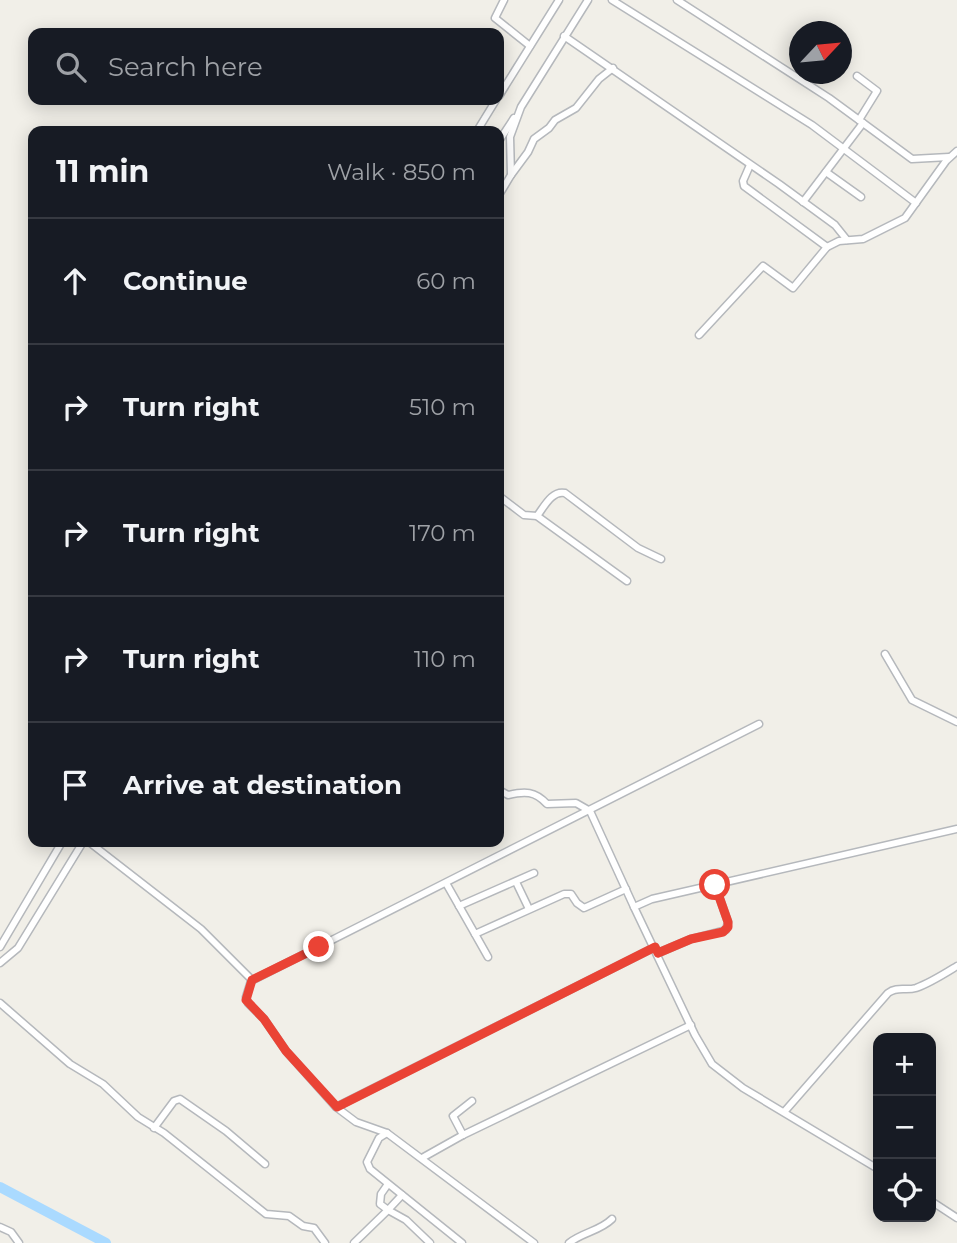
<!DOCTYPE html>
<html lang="en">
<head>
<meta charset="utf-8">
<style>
  :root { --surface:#171b24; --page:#20242c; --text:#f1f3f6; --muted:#9ea1a6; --line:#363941 }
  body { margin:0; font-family:Montserrat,sans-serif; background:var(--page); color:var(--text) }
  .controls { position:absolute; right:21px; bottom:21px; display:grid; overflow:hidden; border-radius:14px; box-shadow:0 4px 18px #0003 }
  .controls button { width:63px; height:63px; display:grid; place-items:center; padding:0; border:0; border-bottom:2px solid var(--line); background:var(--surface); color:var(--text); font:35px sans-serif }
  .compass { position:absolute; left:789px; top:21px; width:63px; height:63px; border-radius:50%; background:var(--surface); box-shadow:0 4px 18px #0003; rotate:64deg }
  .stop { position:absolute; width:21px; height:21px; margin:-16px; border:5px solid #ea4335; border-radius:50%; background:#fff }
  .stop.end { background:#ea4335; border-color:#fff; box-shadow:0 2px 7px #0008 }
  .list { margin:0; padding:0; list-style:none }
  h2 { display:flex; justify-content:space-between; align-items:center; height:91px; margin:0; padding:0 28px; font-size:30px }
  h2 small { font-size:23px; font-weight:400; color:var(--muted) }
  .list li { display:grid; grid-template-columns:46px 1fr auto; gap:21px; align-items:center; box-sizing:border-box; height:126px; padding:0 28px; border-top:2px solid var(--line) }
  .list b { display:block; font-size:26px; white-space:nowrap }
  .list em { font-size:23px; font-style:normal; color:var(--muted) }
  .icon { flex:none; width:38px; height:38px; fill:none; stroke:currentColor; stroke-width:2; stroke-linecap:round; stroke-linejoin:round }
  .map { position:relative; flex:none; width:957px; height:1243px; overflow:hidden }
  .search { position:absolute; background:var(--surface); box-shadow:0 4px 18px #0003; left:28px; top:28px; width:476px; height:77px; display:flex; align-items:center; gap:18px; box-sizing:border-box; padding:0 24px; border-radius:14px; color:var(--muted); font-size:26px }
  .panel { position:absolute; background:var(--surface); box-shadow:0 4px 18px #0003; left:28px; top:126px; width:476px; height:721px; border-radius:14px }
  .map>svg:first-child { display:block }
</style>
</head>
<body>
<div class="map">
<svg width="957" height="1243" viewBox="0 0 957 1243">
  <rect width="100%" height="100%" fill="#f1efe8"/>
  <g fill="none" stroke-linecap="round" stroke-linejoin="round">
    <polyline stroke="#aadaff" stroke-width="10" points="0,1187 106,1243"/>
    <defs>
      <g id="street">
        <polyline points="504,0 495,18 530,46"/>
        <polyline points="612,0 812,125 916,203"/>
        <polyline points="677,0 829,98 912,159 949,157"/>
        <polyline points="564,36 779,184 835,225 847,240"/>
        <polyline points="857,76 877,91 859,120"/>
        <polyline points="499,96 559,0"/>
        <polyline points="477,131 496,100"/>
        <polyline points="499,141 514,118"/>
        <polyline points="750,165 743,181 744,186 827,247"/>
        <polyline points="826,172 861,197"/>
        <polyline points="511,175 528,152 534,139 549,128 555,120 576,108 599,79 613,68"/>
        <polyline points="499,195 511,175 510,137 521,107 588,0"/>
        <polyline points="803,202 863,123"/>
        <polyline points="699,335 763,266 793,288 827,247 839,241 863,239 905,218 946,161 957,151"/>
        <polyline points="499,496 524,515 537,516 627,581"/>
        <path d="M537 516C544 507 552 490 565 493L638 548 661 559"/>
        <polyline points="885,654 912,700 957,722"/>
        <path d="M499 790 508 795C525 791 535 791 547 804L576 803 590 811 634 907"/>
        <polyline points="89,842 201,929 252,980"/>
        <polyline points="516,882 529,909"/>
        <polyline points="446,883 475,934 564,894 571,894 577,903 584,908 626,889"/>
        <polyline points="459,906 534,873"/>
        <polyline points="475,934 488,957"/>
        <polyline points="0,947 62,842"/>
        <polyline points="658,953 691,939 726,930 728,922 715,885"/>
        <polyline points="0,963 18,948 83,842"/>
        <polyline points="0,1003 70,1064 103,1084 138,1117 164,1133 266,1214 289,1216 303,1226 314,1228 325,1243"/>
        <polyline points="336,1107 655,947"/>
        <path d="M785 1111 888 993C897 986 906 991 916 988 930 983 944 974 957 966"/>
        <polyline points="154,1128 174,1101 180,1099 226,1131 265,1164"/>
        <polyline points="387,1133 379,1138 367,1162 370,1169 462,1243"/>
        <polyline points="463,1135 453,1116 472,1101"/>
        <polyline points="422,1158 463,1135 691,1025"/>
        <polyline points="878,1169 743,1088 712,1064 695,1035 634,907 652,899 957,829"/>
        <polyline points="388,1184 381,1194 380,1204 388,1210 402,1195"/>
        <polyline points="931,1201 957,1218"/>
        <polyline points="0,1227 11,1232 19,1243"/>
        <polyline points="354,1243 388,1210 406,1220 430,1243"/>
        <polyline points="534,1243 387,1133 356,1122 336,1107 286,1051 264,1019 248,1003 246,997 251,981 759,724"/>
        <path d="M569 1243C583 1232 600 1231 612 1219"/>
      </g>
    </defs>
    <use href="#street" stroke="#b5b8bc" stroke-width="9"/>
    <use href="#street" stroke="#fff" stroke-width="6"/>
  </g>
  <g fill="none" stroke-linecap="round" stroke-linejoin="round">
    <polyline stroke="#ea4335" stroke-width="9" points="319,947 252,980 246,1000 264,1019 286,1051 337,1107 655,947 658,953 691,939 723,932 728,927 728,922 715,885"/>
  </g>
</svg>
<div class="controls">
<button>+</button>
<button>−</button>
<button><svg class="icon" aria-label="locate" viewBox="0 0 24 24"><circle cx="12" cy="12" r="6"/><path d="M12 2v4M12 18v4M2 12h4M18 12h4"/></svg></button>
</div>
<svg class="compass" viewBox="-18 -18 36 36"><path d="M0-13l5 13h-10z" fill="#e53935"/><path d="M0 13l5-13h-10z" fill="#9ea1a6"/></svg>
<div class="stop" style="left:715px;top:885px"></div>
<div class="stop end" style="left:319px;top:947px"></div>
<div class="search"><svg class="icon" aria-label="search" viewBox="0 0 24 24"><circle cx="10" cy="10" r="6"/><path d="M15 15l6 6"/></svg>Search here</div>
<section class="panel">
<h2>11 min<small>Walk · 850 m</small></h2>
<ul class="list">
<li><svg class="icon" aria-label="ahead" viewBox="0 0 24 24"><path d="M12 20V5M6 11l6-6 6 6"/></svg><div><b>Continue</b></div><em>60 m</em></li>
<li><svg class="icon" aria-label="right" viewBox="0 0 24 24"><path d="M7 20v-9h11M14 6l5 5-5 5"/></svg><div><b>Turn right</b></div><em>510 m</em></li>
<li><svg class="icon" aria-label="right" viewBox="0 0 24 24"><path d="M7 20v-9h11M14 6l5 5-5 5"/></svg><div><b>Turn right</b></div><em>170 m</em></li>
<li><svg class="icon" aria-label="right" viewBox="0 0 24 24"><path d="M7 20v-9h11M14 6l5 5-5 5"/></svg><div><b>Turn right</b></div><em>110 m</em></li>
<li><svg class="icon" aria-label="arrive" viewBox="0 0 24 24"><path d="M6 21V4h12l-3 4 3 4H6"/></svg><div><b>Arrive at destination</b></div></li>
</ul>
</section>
</div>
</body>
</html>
